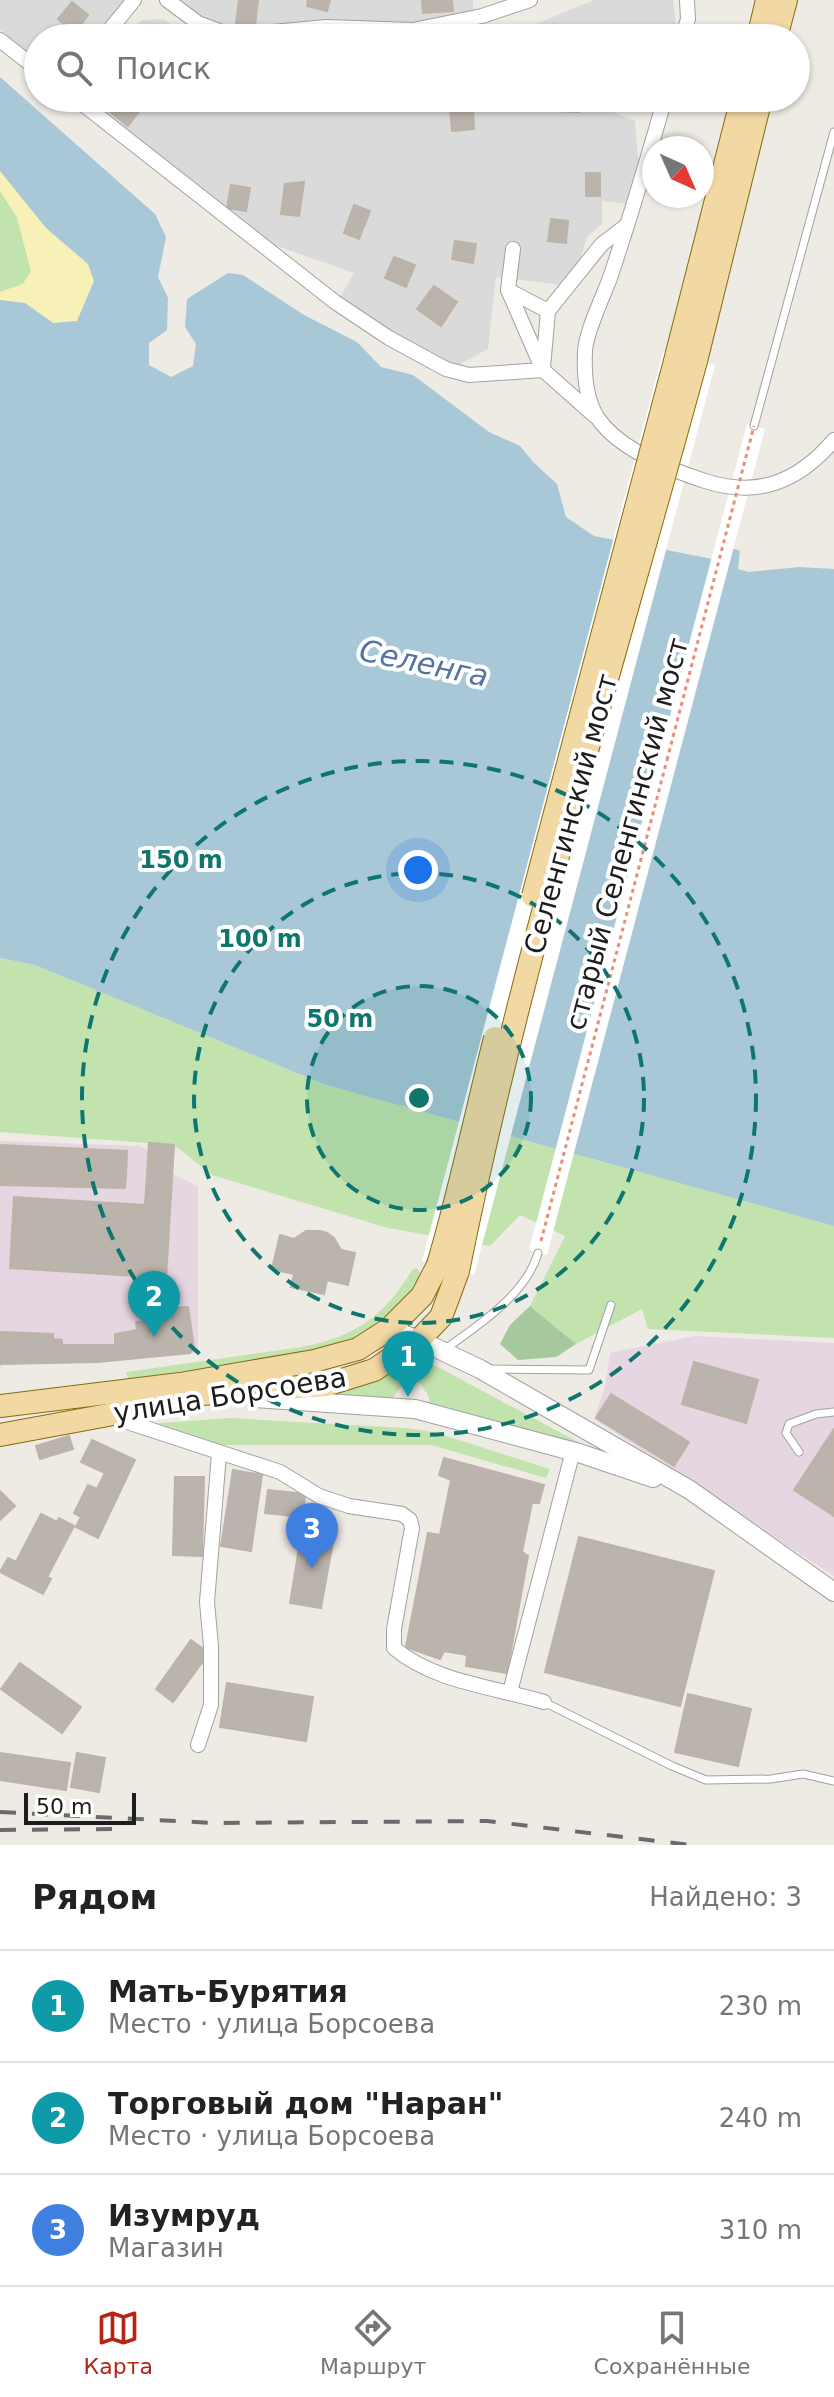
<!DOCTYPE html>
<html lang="ru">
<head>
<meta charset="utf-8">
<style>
  :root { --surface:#fff; --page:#f6f6f6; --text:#222; --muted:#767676; --line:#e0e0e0; --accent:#b62413 }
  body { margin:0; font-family:"DejaVu Sans",sans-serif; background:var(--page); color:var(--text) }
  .compass { position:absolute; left:642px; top:136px; width:72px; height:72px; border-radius:50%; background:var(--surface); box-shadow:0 2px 6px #0004; rotate:135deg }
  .scale { position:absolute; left:24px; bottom:20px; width:112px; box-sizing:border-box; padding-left:8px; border:4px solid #1d1d1d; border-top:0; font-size:22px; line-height:28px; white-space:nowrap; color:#1d1d1d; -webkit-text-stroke:6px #fff; paint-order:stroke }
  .you { position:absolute; left:418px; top:870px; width:28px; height:28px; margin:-20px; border:6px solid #fff; border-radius:50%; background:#1a73e8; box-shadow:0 0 0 12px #1a73e833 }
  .badge { display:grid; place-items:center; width:52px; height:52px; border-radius:50%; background:var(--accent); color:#fff; font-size:26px; font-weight:700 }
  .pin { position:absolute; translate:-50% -66px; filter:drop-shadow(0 2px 4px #0008) }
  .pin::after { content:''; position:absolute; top:42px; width:28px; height:24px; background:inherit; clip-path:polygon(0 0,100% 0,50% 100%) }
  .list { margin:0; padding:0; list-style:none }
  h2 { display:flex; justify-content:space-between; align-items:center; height:104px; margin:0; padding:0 32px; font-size:34px }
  h2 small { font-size:26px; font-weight:400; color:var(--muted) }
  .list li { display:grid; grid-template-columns:52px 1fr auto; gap:24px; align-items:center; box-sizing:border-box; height:112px; padding:0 32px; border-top:2px solid var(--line) }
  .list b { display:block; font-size:30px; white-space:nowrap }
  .list p { margin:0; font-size:26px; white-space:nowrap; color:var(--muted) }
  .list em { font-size:26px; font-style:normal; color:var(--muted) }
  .icon { flex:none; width:44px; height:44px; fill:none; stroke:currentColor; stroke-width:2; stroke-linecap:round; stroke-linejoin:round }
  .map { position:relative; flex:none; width:834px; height:1845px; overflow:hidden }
  .search { position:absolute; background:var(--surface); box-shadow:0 2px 6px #0004; left:24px; right:24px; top:24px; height:88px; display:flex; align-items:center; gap:20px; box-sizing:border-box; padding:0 28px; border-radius:44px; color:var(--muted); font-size:30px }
  .sheet { height:440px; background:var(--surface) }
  nav { display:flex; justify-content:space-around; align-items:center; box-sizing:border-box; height:112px; border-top:2px solid var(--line); background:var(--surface); font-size:22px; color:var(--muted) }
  nav a { display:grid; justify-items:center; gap:4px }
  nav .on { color:var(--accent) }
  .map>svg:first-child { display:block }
</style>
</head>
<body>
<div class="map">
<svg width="834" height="1845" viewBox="0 0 834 1845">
  <rect width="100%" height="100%" fill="#edebe3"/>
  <g fill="#dbdada">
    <polygon points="0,0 126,0 95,38 38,38 38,60 0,30"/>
    <polygon points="167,0 473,0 474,22 224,31"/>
    <polygon points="594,0 673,0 676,26 673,38 486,38 526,28"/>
    <polygon points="163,19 193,38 121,38 142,20"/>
    <polygon points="99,98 608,98 613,112 635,121 639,173 629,204 602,201 602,224 587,237 572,286 496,277 488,349 453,368 338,301 354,273 266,242 108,118"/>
  </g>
  <g fill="#e5d6e1">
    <polygon points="0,1141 140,1146 153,1153 162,1169 198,1186 198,1353 98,1362 2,1365 0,1368"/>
    <polygon points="694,1336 834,1343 834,1576 594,1419 605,1387 610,1353"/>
  </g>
  <g fill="#c2e3ae">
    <polygon points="0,191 17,217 31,271 23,284 0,292"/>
    <polygon points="0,958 35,965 326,1085 834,1226 834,1338 648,1329 642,1309 576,1344 530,1306 565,1236 520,1215 490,1246 388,1228 212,1175 174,1145 0,1132"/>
    <path d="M417 1268 420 1273C402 1319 349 1353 300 1361 270 1366 238 1365 208 1368 181 1371 154 1376 128 1379L126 1372 302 1347C354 1337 385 1316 412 1270Z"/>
    <path d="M420 1361 436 1366 604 1456 429 1412V1397L420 1383C402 1379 395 1393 389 1407L327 1394 382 1377 403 1364Z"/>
    <polygon points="229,1418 406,1428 433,1432 550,1469 546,1478 431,1445 190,1445 148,1424"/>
  </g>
  <polygon fill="#a5c89c" points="530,1306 576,1344 556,1357 518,1360 500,1344 510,1325"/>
  <polygon fill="#f7f1b7" points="0,171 46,228 88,264 94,281 77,321 53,323 25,303 0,300 0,292 23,284 31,271 17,217 0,191"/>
  <polygon fill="#a8c7d7" points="0,77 155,214 166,237 158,277 168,298 167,330 149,343 149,365 171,377 193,366 196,344 185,327 187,299 228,273 243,275 304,315 357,342 381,367 413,375 489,432 520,446 534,463 557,484 566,517 594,536 713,559 722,545 740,551 738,569 749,572 799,567 834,569 834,1226 326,1085 35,965 0,958 0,300 25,303 53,323 77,321 94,281 88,264 46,228 0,171"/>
  <g fill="#fff">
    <polygon points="663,352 715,365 474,1275 422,1261"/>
    <polygon points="747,424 765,429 547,1255 529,1250"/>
  </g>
  <g fill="#bab4ad" stroke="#bdb3a7" stroke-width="2">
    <polygon points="239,0 258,0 255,25 236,23"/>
    <polygon points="308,0 330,0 327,11 307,6"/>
    <polygon points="422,0 452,0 453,11 423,13"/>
    <polygon points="72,2 88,15 75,33 58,19"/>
    <polygon points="120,98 125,98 140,110 128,126 109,111"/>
    <polygon points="559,98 579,98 578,112 559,111"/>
    <polygon points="473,107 474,129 452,131 450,109"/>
    <rect x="586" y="173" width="14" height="23"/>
    <polygon points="304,182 299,216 281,214 285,184"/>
    <polygon points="231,185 250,188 246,211 227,208"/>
    <polygon points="354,205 370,211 359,239 344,233"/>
    <polygon points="551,219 568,221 566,243 548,241"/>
    <polygon points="455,241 476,244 473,263 452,259"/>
    <polygon points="394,257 415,265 406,287 385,278"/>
    <polygon points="434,286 457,302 441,326 417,309"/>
    <polygon points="149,1143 174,1145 166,1278 10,1268 14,1197 145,1205"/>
    <polygon points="0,1145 127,1151 126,1176 0,1170"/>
    <polygon points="0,1170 126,1176 125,1188 0,1185"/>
    <polygon points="306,1231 320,1231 327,1233 334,1238 341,1250 355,1253 348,1285 327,1280 324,1294 291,1287 294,1274 272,1269 280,1235 294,1239"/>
    <polygon points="188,1307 194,1348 190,1353 98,1362 0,1364 0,1332 53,1334 53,1339 62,1340 62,1345 115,1345 115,1334 137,1330 136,1322 159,1320 157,1309"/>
    <polygon points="694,1362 758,1380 746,1423 682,1404"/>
    <polygon points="611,1394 689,1442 674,1466 596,1418"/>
    <polygon points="834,1429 834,1516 794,1490"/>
    <polygon points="69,1436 73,1449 40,1459 36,1446"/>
    <polygon points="92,1440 135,1460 98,1538 76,1527 81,1517 74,1513 88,1485 97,1489 105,1473 81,1462"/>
    <polygon points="444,1458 544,1485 539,1503 532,1503 522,1552 528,1556 507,1673 466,1666 467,1655 444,1651 440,1659 406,1647 428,1533 440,1535 451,1480 439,1475"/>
    <polygon points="233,1470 262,1475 251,1551 221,1546"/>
    <polygon points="175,1477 204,1477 202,1556 173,1555"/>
    <polygon points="268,1490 305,1494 303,1517 265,1513"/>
    <polygon points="0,1491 15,1506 0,1520"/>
    <polygon points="41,1514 57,1522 59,1518 74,1526 47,1577 51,1579 43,1594 0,1572 8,1558 16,1562"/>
    <polygon points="302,1530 334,1536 321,1608 290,1603"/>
    <polygon points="579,1537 714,1571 680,1706 545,1672"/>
    <polygon points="191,1640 209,1653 173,1702 156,1689"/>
    <polygon points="20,1663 81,1707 62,1733 1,1689"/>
    <polygon points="227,1683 313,1697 306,1741 220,1727"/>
    <polygon points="688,1694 751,1709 738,1766 675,1752"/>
    <polygon points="0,1753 70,1763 66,1790 0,1780"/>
    <polygon points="77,1753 105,1758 99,1792 71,1787"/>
  </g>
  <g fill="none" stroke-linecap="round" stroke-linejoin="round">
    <defs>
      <g id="service">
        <polyline points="754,426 834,132"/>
        <path d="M444 1350C478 1325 526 1295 538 1253"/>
        <polyline points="490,1369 589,1370 611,1305"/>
        <polyline points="799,1452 786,1433 789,1424 816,1414 834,1412"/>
        <polyline points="544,1702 672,1766 706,1780 771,1779 803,1774 834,1781"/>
      </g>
      <g id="minor">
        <polyline points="167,0 198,23 232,36 326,27 413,30 482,16 530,0"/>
        <polyline points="103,38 134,0"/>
        <polyline points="682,38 688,19 687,0"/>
        <polyline points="0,40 38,70"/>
        <polyline points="75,98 335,302 389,338 446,369 469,375 543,370"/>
        <path d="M665 98C648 158 630 218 610 278 603 297 585 334 585 352 584 373 586 399 597 417 618 449 671 470 705 481 758 498 798 482 834 440"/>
        <polyline points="513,249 508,290 543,370 595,416"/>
        <polyline points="508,290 548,311"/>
        <polyline points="543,368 548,311 602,244 627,225"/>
        <path d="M112 1417 280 1472 319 1496 349 1506 402 1514 410 1520 412 1528 394 1629V1648C434 1682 494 1687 544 1702"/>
        <polyline points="510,1692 573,1451"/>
        <polyline points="198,1745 211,1705 211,1646 207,1602 219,1454"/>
      </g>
      <g id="tertiary">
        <polyline points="389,1329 419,1340 480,1369 690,1490 834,1592"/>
        <polyline points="253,1398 415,1409 579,1453 653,1478"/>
      </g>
      <g id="primary">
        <polyline points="758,38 767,0"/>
        <polyline points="776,38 786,0"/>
        <polyline points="676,357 742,98"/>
        <polyline points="696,361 761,98"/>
        <polyline points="0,1406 180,1384 314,1361 358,1349 389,1329 422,1296 438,1265"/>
        <polyline points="0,1435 108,1415 202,1394 326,1385 374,1370 419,1340 441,1317 458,1271"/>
      </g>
    </defs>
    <use href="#service" stroke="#a1a1a1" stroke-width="9"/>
    <use href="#minor" stroke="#a1a1a1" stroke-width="16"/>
    <use href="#tertiary" stroke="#a1a1a1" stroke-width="20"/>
    <use href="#primary" stroke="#876b0e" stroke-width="24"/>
    <polyline stroke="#ec8e76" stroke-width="3" stroke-dasharray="4 4" stroke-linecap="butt" points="541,1241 667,760"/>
    <use href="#service" stroke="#fff" stroke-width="7"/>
    <use href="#minor" stroke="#fff" stroke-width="14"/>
    <use href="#tertiary" stroke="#fff" stroke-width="18"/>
    <use href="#primary" stroke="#f2d8a3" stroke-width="22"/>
    <g stroke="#6b6b6b" stroke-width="4" stroke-dasharray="16 16" stroke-linecap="butt">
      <polyline points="0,1812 215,1823 487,1821 691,1845"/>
      <polyline points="0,1830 112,1829"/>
    </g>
    <defs>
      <g id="primary-bridge">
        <polyline points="533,896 676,357"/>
        <path d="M438 1265C460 1190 476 1114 495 1038"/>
        <path d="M458 1271C520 963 614 663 696 361"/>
      </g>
    </defs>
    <use href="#primary-bridge" stroke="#876b0e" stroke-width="24" stroke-linecap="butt"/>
    <polyline stroke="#ec8e76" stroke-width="3" stroke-dasharray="4 4" stroke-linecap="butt" points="667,760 754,426"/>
    <use href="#primary-bridge" stroke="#f2d8a3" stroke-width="22"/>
  </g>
  <circle cx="419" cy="1098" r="112" fill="#0f766e" fill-opacity=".12"/>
  <g fill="none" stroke="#0f766e" stroke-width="4" stroke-dasharray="14 10">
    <circle cx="419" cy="1098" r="112"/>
    <circle cx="419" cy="1098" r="225"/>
    <circle cx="419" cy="1098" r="337"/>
  </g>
  <g text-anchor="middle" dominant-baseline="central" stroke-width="8" stroke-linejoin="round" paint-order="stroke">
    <g font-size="28" fill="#1d1d1d" stroke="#fff">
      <text transform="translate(571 814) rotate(-75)">Селенгинский мост</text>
      <text transform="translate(627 834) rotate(-75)">старый Селенгинский мост</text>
      <text transform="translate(230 1395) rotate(-9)">улица Борсоева</text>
    </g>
    <g font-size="30" font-style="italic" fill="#5373a3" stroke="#fff">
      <text transform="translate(424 663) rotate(12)">Селенга</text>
    </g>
  </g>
  <circle cx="419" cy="1098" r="12" fill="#0f766e" stroke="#fff" stroke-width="4"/>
  <g font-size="24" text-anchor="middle" font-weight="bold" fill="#0f766e" stroke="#fff" stroke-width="8" stroke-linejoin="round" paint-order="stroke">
    <text x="181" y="868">150 m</text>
    <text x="260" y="947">100 m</text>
    <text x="340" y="1027">50 m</text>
  </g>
</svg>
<svg class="compass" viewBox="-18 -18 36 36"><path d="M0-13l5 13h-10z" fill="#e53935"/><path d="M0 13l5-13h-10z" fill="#767676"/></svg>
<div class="scale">50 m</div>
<div class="you"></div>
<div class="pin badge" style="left:408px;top:1397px;background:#0f9aa8">1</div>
<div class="pin badge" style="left:154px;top:1337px;background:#0f9aa8">2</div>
<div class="pin badge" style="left:312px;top:1569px;background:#3f7fe0">3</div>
<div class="search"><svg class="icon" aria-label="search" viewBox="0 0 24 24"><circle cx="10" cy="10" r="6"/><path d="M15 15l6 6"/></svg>Поиск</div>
</div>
<section class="sheet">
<h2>Рядом<small>Найдено: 3</small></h2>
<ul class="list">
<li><span class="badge" style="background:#0f9aa8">1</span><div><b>Мать-Бурятия</b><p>Место · улица Борсоева</p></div><em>230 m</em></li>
<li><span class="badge" style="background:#0f9aa8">2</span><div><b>Торговый дом &quot;Наран&quot;</b><p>Место · улица Борсоева</p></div><em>240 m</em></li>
<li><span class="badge" style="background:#3f7fe0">3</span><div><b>Изумруд</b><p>Магазин</p></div><em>310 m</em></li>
</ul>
</section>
<nav>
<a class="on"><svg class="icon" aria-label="map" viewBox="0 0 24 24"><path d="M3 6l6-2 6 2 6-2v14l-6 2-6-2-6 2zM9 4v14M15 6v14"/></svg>Карта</a>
<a><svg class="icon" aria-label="directions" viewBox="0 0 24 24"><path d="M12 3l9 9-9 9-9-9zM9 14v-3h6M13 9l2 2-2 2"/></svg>Маршрут</a>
<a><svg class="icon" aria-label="saved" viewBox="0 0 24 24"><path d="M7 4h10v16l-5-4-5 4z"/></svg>Сохранённые</a>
</nav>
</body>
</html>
